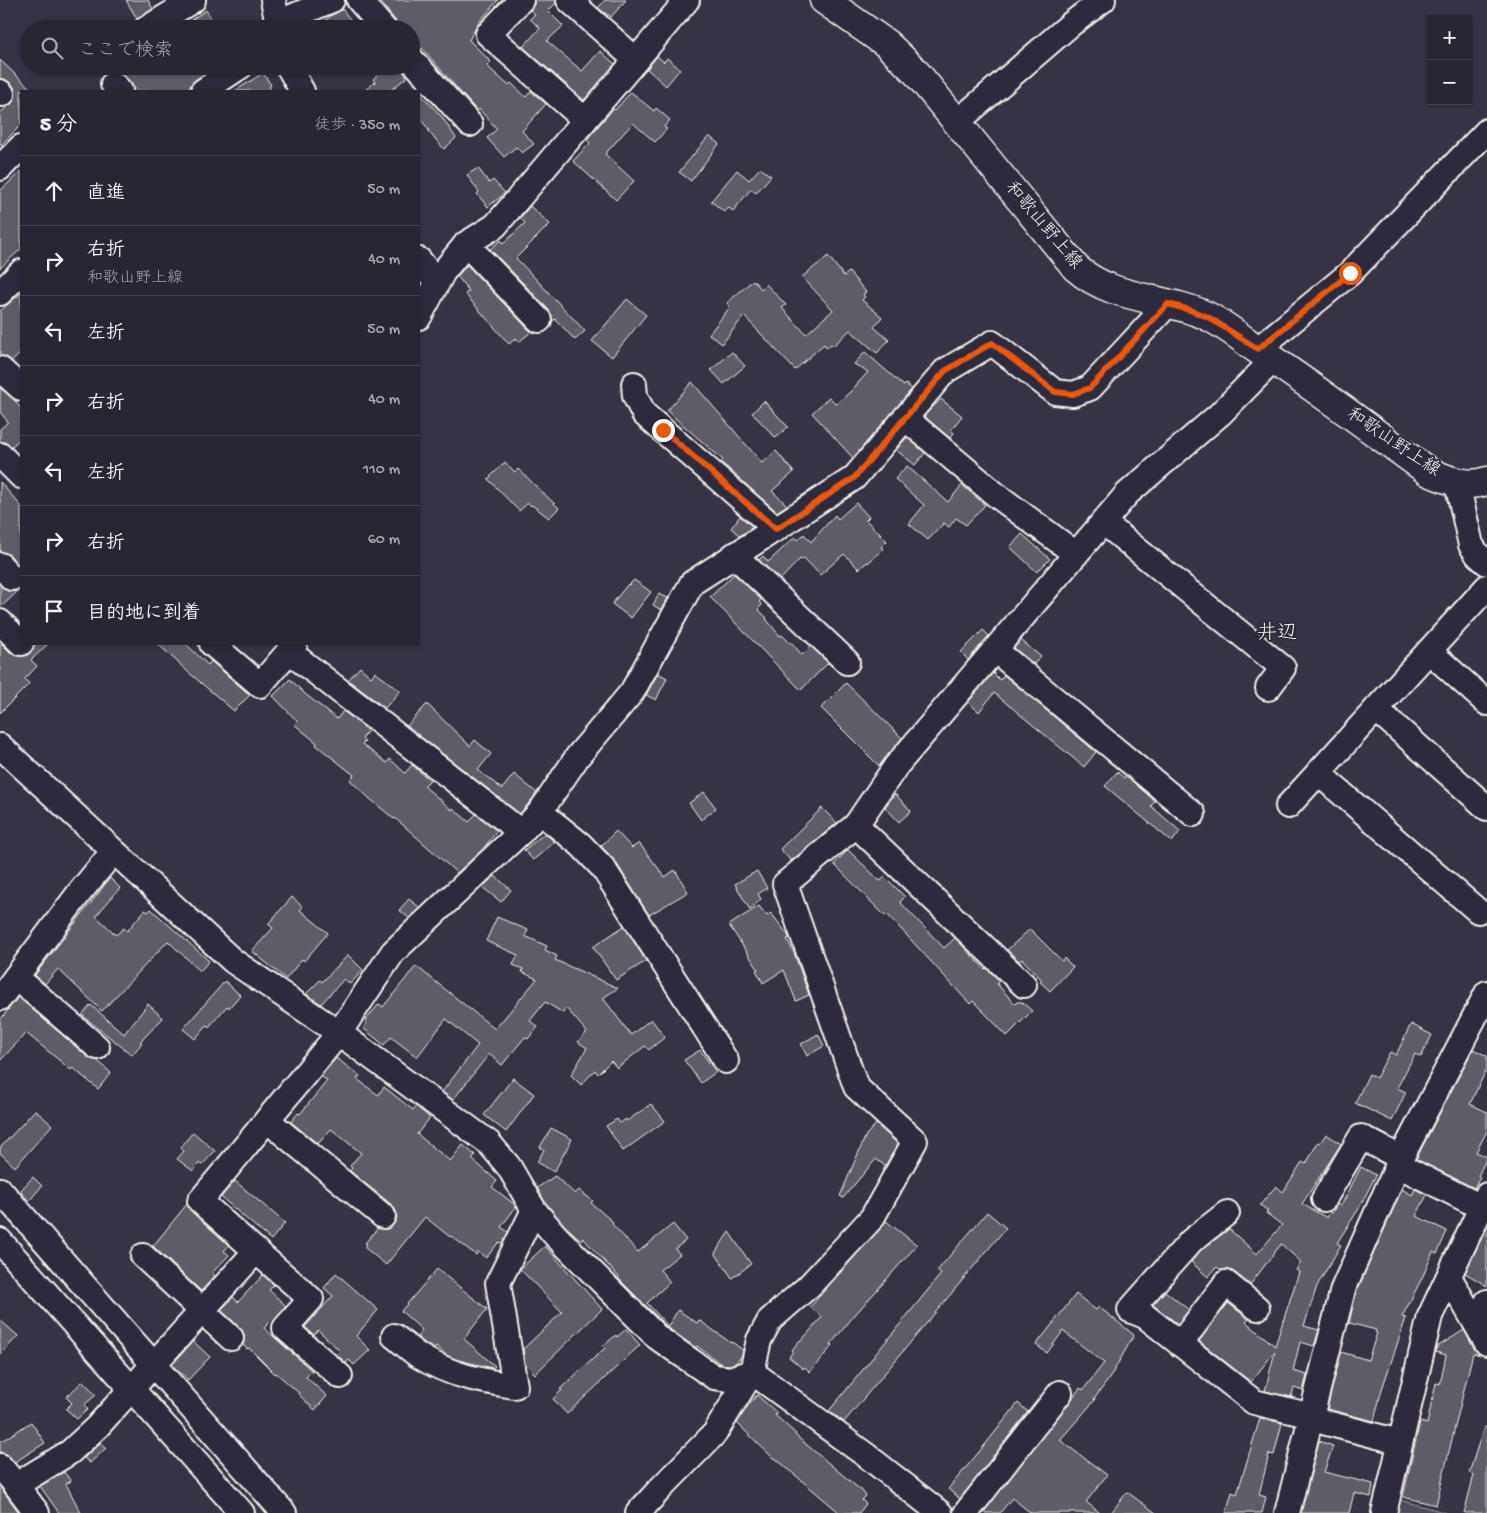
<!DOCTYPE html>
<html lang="ja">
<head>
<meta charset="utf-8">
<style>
  :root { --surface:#292633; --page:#312e3b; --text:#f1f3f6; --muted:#a5a5ac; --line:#45434e }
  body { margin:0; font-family:"Gochi Hand","Klee One",sans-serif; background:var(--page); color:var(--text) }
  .controls { position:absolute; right:15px; top:15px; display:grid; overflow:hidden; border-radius:0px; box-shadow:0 1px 4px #0004 }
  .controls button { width:45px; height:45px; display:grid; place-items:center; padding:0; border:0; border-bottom:1px solid var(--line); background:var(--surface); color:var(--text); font:25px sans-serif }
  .stop { position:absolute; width:15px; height:15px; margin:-11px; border:4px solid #ea580c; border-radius:50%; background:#fff }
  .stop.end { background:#ea580c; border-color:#fff; box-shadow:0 1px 5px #0008 }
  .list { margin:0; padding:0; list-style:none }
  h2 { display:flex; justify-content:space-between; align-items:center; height:65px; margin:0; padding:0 20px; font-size:21px }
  h2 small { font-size:16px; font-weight:400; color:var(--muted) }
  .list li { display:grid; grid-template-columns:32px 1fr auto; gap:15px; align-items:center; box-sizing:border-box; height:70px; padding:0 20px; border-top:1px solid var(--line) }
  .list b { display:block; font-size:19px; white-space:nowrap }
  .list p { margin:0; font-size:16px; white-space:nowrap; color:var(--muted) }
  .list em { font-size:16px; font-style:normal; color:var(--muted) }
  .icon { flex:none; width:28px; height:28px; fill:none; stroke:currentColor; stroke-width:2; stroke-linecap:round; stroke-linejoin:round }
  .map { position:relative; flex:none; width:1487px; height:1513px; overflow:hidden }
  .search { position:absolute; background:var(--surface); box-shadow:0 1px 4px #0004; left:20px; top:20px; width:400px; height:55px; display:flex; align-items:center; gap:12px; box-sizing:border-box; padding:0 18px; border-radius:28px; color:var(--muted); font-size:19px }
  .panel { position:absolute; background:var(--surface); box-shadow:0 1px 4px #0004; left:20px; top:90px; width:400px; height:555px; border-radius:0px }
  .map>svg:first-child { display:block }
</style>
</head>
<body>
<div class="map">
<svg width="1487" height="1513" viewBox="0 0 1487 1513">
  <rect width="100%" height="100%" fill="#373244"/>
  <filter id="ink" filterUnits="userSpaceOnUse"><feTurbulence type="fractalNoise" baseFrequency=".02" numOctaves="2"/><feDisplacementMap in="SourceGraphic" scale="10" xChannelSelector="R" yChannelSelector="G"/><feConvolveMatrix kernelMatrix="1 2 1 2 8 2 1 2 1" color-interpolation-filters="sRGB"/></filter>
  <g filter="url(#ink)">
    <polygon fill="#504b59" stroke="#a29ea0" points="1396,1499 1447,1513 1393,1513"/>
    <g fill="#5f5c67" stroke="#f4f1e8">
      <polygon points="126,0 148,0 153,9 137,19"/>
      <polygon points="379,0 498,0 479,22 469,40 491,62 487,66 508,85 511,83 526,97 531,91 546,104 522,131 534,144 522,153 516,147 504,157 487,138 497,129 479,109 477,111 422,48 421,49 411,46 411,29 402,29"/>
      <polygon points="537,0 556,0 556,3 548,11 563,26 547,41 582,71 600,51 615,64 584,100 523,47 540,28 530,19 535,14 530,10"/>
      <polygon points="605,0 626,0 611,17 598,8"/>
      <polygon points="342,9 358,29 315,29 332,15"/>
      <polygon points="206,10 218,29 197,29 191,20"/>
      <polygon points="657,56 664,62 667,58 680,69 666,86 647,69"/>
      <polygon points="0,60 33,91 21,91 21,125 0,146 0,113 12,103 15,97 15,90 12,84 4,79 0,79"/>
      <polygon points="132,66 216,66 195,80 191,85 189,91 137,91 124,75"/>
      <polygon points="389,66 399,66 407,77 390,91 364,91 375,82 373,79"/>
      <polygon points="263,73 271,85 269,87 272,91 235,91"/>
      <polygon points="419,92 442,117 456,138 444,149 428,131 429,130 419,117"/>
      <polygon points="631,92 654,111 656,108 670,120 664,127 667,129 655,142 633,123 605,154 634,181 616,200 573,161 590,143 587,140 589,137 613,109 615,110"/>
      <polygon points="709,136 719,144 691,181 679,172"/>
      <polygon points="478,168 489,183 493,180 505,193 488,207 477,194 479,192 467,175"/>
      <polygon points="760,168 771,176 756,193 751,189 733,211 729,208 724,212 711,201 737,170 749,180"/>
      <polygon points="21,171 21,249 0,268 0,191"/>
      <polygon points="530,206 550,224 516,258 585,331 575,340 555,319 552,322 552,316 549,310 490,249 501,240 503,244 525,223 520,218"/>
      <polygon points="828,256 844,276 849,272 866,292 863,294 865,297 862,300 882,317 874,327 889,340 877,353 850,330 833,346 831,344 827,348 824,344 795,370 744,316 722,344 709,334 730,307 727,303 753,280 761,289 766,284 786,305 782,308 806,334 833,310 802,277"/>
      <polygon points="467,265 529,330 532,331 519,342 516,338 509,344 465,294 469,291 457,276"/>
      <polygon points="21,293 21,353 12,361 3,356 0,356 0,311"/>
      <polygon points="627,299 646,315 612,357 592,341"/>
      <polygon points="732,352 745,366 724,384 711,370"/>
      <polygon points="865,352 904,386 906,384 912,389 853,458 812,413 829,397 836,404 850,392 868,372 854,364"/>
      <polygon points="692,382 762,463 776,451 794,472 772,491 787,505 777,512 721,462 723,460 667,411"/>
      <polygon points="0,388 14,399 21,409 21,438 11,447 4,442 0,442 0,429 8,422 0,412"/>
      <polygon points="941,399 962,416 951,430 954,433 950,438 924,416"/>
      <polygon points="764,401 788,427 776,438 752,413"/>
      <polygon points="907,437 925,453 915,465 896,450"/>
      <polygon points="505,462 515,472 518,469 559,508 549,518 532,505 531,506 528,503 519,511 488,479"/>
      <polygon points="907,466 948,502 962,485 985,505 966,525 956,518 949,527 944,523 928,540 909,524 924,505 895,479"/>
      <polygon points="0,482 21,506 21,568 10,555 0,552"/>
      <polygon points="856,503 869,517 866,520 887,541 881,547 883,549 868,563 867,562 859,569 844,554 820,575 804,558 801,560 800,559 780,580 759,560 763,556 768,562 795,537 798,540 804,534 811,542 835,515 838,519"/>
      <polygon points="740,516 753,527 740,536 731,528"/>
      <polygon points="1022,534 1050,559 1037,572 1010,547"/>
      <polygon points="734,574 761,599 759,602 762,605 758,609 767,618 766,619 780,636 782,635 790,643 791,642 802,655 811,646 828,663 801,690 710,597"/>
      <polygon points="634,580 651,592 631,618 612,604 628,584 629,585"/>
      <polygon points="0,585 8,591 15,591 20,589 0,608"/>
      <polygon points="659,594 668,598 661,610 653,605"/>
      <polygon points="983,630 989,636 968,660 961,652"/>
      <polygon points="1021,640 1041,657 1034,664 1014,648"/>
      <polygon points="0,644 2,644 11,653 18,656 25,656 30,653 34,644 48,644 31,660 37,666 25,679 29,684 0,713"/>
      <polygon points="158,644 186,644 208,665 211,661 250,695 234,711 187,671"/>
      <polygon points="360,667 371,677 375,672 400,691 385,708 348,680"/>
      <polygon points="658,673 667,678 656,700 646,695"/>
      <polygon points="993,673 1000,680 1004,675 1096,752 1084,767 994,693 979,712 968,702"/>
      <polygon points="290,679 305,694 337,719 343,711 368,730 362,739 365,741 362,744 387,763 390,759 405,773 412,765 430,780 424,786 452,810 453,808 469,822 476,814 497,831 483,849 457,873 395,818 394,819 369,798 350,780 354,775 316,745 317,743 294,724 297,721 273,696"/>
      <polygon points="846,683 902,738 879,766 821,708"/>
      <polygon points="427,704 470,746 475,740 491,754 478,770 502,789 514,774 537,793 520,814 407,726"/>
      <polygon points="1117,772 1124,778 1126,776 1155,801 1151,806 1180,831 1172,842 1105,786"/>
      <polygon points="704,792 716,808 701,820 689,803"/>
      <polygon points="895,794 911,811 899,822 885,807"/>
      <polygon points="822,808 837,823 791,861 780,849"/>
      <polygon points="616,831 632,848 639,843 665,877 675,870 688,892 649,915 615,861 601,846"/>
      <polygon points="545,833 555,842 533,860 524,850"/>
      <polygon points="848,850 880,881 885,877 905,897 900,902 944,948 955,938 985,969 986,968 999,980 997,984 1015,1004 1017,1002 1022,1002 1032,1011 1007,1036 973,1001 970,1004 887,914 885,916 834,864"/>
      <polygon points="757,871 767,888 758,894 761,899 750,910 735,884"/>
      <polygon points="495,876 511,890 501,902 482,887"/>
      <polygon points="110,878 120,888 96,916 116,935 124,928 127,931 145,910 148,912 151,909 209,961 200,971 168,941 102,1011 58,969 45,984 35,975"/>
      <polygon points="292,897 303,907 300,910 328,933 304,961 302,959 286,979 252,951 273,928 268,924"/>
      <polygon points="409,899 420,908 409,918 399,910"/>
      <polygon points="759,906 767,916 771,913 788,935 789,938 787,939 794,953 809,995 796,1001 784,970 763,983 756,970 758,969 729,925"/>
      <polygon points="497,917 528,930 525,936 547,946 545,950 557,956 555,960 618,988 603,998 631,1035 651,1019 665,1037 649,1050 645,1046 617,1068 611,1061 598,1074 595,1070 581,1085 571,1075 587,1048 578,1042 587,1032 566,1008 563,1013 545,1002 530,1021 538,1027 528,1039 525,1037 502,1065 489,1054 453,1100 442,1092 478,1045 446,1019 417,1057 391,1037 384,1045 363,1028 367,1023 365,1021 379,1004 383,1007 416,966 495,1029 537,979 522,972 523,969 513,965 518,955 486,941"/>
      <polygon points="624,926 646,961 616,980 593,947"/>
      <polygon points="1030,929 1062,961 1064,958 1073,967 1050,991 1040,982 1042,980 1022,959 1019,961 1007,950"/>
      <polygon points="348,955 363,970 350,984 344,979 321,1004 306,994 320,980 322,982"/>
      <polygon points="225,981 240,995 229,1008 227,1006 209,1027 207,1025 195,1039 183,1029"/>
      <polygon points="18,997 88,1057 97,1060 111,1073 98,1089 73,1068 71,1070 26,1033 0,1061 0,1020"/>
      <polygon points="148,1004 163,1018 140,1042 142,1043 132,1055 82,1015 91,1005 124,1034"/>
      <polygon points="1411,1024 1432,1035 1421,1057 1415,1054 1397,1088 1406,1092 1392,1121 1355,1103 1369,1074 1376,1078 1390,1052 1396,1055"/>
      <polygon points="818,1034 824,1046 807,1056 801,1044"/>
      <polygon points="1473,1049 1487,1056 1487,1068 1470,1104 1487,1112 1487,1131 1476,1152 1487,1157 1478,1176 1480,1177 1474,1188 1416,1159"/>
      <polygon points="700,1050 716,1072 701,1083 684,1060"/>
      <polygon points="336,1058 360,1076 357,1079 378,1095 384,1087 413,1110 416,1106 430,1118 417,1134 450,1161 463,1145 475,1155 472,1159 497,1181 492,1187 514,1204 516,1207 501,1227 508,1232 506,1237 501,1243 499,1242 486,1258 478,1252 476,1255 451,1236 450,1237 425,1217 386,1265 364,1247 367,1244 365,1243 378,1228 387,1229 393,1225 397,1218 396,1211 392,1205 350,1171 352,1168 350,1166 361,1153 331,1129 318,1144 291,1122 298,1113 300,1114 327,1081 321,1076"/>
      <polygon points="513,1078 534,1094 506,1132 484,1115"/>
      <polygon points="651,1104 665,1121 623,1151 606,1126 617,1119 620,1123 626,1119 627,1121"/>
      <polygon points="35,1110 52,1125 15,1167 0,1153 0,1148"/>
      <polygon points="876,1124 898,1144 885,1166 876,1159 843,1198 840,1196 866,1135"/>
      <polygon points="551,1128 572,1139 554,1172 537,1162 544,1150 540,1147"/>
      <polygon points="193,1132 215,1151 202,1165 199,1163 193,1171 177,1159 184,1151 180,1148"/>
      <polygon points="1326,1134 1341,1144 1302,1204 1327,1218 1330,1212 1332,1213 1337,1204 1341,1206 1361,1167 1376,1175 1358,1210 1337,1243 1341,1245 1317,1286 1304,1326 1319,1330 1314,1346 1300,1342 1293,1371 1307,1375 1303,1391 1294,1388 1291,1397 1265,1391 1275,1351 1251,1382 1199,1341 1228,1303 1249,1319 1246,1322 1275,1346 1299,1272 1296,1270 1301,1262 1281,1244 1250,1285 1234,1272 1227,1269 1221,1270 1217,1267 1208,1277 1191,1262 1200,1251 1229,1229 1257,1254 1282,1225 1266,1213 1268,1211 1260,1205 1276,1186 1283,1192 1302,1162 1306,1164 1318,1142 1320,1143"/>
      <polygon points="555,1176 575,1194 579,1190 593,1201 591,1203 613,1222 612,1224 638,1252 673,1224 686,1240 675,1249 680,1254 660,1270 670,1282 647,1303 668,1326 678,1310 697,1323 699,1320 731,1343 732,1342 743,1350 742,1355 736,1363 729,1365 721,1364 697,1346 696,1348 667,1327 618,1278 619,1277 583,1238 581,1240 565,1226 545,1202 537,1188"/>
      <polygon points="33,1177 42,1186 29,1201 20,1191"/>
      <polygon points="235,1181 285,1223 271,1240 221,1197"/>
      <polygon points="1402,1189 1412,1195 1415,1189 1427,1195 1416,1216 1447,1231 1437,1254 1433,1252 1423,1276 1402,1317 1406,1318 1382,1389 1374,1421 1327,1409 1341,1352 1368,1360 1377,1333 1375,1332 1376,1330 1349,1323 1356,1293"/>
      <polygon points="187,1204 191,1211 229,1245 224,1251 229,1255 212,1273 215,1276 201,1291 153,1246"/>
      <polygon points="987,1212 1006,1228 844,1422 829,1411 941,1274 937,1271"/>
      <polygon points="886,1221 917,1245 853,1317 831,1344 833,1345 810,1372 805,1367 803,1369 789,1357 793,1351 792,1350 800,1340 802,1340 822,1317 810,1307"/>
      <polygon points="1487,1227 1487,1286 1465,1273"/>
      <polygon points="729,1232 751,1264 732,1278 715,1253"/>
      <polygon points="545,1246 602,1309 535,1374 525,1364 523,1349 562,1312 520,1269"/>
      <polygon points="437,1269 487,1309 464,1339 495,1366 493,1368 458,1360 446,1355 436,1346 434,1349 426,1344 417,1337 422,1330 401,1311"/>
      <polygon points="336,1273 378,1310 356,1336 370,1350 354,1365 349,1360 346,1363 337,1355 340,1351 318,1330 314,1335 305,1327 333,1296 324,1288"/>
      <polygon points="263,1275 274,1285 269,1290 286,1306 264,1328 312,1371 306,1377 327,1396 315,1410 298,1394 299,1393 276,1373 275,1374 249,1348 247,1349 243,1345 244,1341 244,1334 240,1328 221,1310 233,1297 238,1302"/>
      <polygon points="1165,1291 1189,1310 1178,1324 1153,1305"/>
      <polygon points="1076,1294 1096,1310 1099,1307 1134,1335 1109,1379 1094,1399 1095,1400 1060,1440 1107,1475 1086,1502 1100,1513 1031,1513 1012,1498 1000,1513 983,1513 1073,1397 1080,1388 1083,1390 1104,1363 1063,1331 1047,1353 1036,1345"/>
      <polygon points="0,1320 18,1336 0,1355"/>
      <polygon points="626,1329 640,1345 567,1414 553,1399 562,1390 560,1389 605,1348 603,1346 616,1335 617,1337"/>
      <polygon points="1464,1330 1475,1350 1480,1355 1473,1353 1436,1505 1403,1497 1420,1422 1427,1424 1436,1383 1440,1384 1446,1355 1436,1352 1437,1347"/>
      <polygon points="193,1341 210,1357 188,1380 172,1365"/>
      <polygon points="83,1381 96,1395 84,1405 88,1409 77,1419 66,1409 72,1403 66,1397"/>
      <polygon points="757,1395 777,1413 775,1415 796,1434 795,1435 863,1492 866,1496 862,1500 866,1504 859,1513 840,1513 775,1458 774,1459 737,1423 749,1404"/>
      <polygon points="1018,1403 1028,1412 960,1499 948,1489 984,1446"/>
      <polygon points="1260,1418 1282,1423 1274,1455 1269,1454 1259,1495 1266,1497 1262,1513 1226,1513 1232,1492 1237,1494"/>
      <polygon points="31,1422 45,1443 15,1462 5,1453 0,1453 0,1442"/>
      <polygon points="1484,1427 1487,1428 1487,1513 1464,1513 1474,1475 1469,1473"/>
      <polygon points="1319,1441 1333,1446 1324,1472 1373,1484 1371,1497 1354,1493 1349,1513 1301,1513"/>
      <polygon points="100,1443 106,1448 90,1463 84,1458"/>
      <polygon points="64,1472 71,1481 66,1484 81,1513 59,1513 40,1486"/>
      <polygon points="0,1487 18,1511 15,1513 0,1513"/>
      <polygon points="1127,1492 1156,1513 1111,1513"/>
    </g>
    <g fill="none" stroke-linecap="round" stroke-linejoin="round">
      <defs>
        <g id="minor">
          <polyline points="273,0 279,29"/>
          <polyline points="359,0 384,29"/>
          <polyline points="521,0 488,34 585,120"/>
          <polyline points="569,0 636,60"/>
          <polyline points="277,23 332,0"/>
          <polyline points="146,29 193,0"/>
          <polyline points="411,59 470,124"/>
          <polyline points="288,66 302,91"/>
          <polyline points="113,84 120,91"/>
          <polyline points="203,91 241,66"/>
          <polyline points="0,92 2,94"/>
          <polyline points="956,123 1071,24 1103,0"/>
          <polyline points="0,168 21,147"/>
          <polyline points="466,244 539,320"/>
          <polyline points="419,260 437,283"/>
          <polyline points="0,293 21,272"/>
          <polyline points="419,317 443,272 466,244 495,226 687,0"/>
          <polyline points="1258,349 1350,273 1487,131"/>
          <polyline points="0,369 21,388"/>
          <polyline points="634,384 635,396 644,414 776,529"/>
          <polyline points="905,418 995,494 1076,554"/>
          <polyline points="0,455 21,476"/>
          <polyline points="1457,483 1471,545 1478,555 1487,563"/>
          <polyline points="1103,522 1283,668 1268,688"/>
          <polyline points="734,555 847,662"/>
          <polyline points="0,565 12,578"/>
          <polyline points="0,622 21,643"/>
          <polyline points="212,644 260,685 295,644"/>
          <polyline points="995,650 1193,814"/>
          <polyline points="1429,651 1487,703"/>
          <polyline points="300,660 521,832"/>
          <polyline points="1376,709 1487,808"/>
          <polyline points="0,746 233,961 339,1033 489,1143 509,1167 534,1210 555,1235 658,1338 714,1377 730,1379 752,1372"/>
          <polyline points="1318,773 1478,911"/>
          <polyline points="1288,806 1487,587"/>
          <polyline points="540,812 581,845 603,868 726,1061"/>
          <polyline points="856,825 1024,985"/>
          <polyline points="16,977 97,1047"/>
          <polyline points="0,998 80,892 113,852"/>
          <polyline points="267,1120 383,1216"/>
          <polyline points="1398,1165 1481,1207"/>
          <polyline points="0,1190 284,1513"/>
          <polyline points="1324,1199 1361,1137 1401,1158"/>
          <polyline points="1227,1213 1191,1241 1130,1310 1145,1316 1254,1402 1312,1416"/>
          <polyline points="0,1241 242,1513"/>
          <polyline points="256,1251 311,1299 285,1328 340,1376"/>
          <polyline points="143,1256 231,1338"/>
          <polyline points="1449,1277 1487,1343"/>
          <polyline points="1476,1323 1487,1302"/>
          <path d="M394 1336C402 1342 410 1350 419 1356 449 1375 480 1381 515 1386L498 1283 534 1210"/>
          <polyline points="1180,1344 1226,1283 1257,1308"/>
          <polyline points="752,1372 867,1456 940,1513"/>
          <polyline points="1311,1419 1400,1442"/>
          <polyline points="0,1466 16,1485 70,1452 97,1427 256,1251 200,1201 339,1033 393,952 521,832 540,812 578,756 632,692 692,583 854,478 945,371 992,343 1055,392 1073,394 1090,388 1168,304"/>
          <polyline points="16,1485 37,1513"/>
          <polyline points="638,1513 659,1490 715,1433 752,1372 759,1340 770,1320 809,1286 872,1218 915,1141 856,1087 785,884 856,825 896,766 1127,494 1220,414 1274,359"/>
          <polyline points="966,1513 1060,1393"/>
          <polyline points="1287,1513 1343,1289 1401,1158 1487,993"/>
          <polyline points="1384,1513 1430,1316 1487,1195"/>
        </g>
        <path id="major" d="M824 0 887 44 915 71 1076 268C1114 301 1164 296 1207 316 1224 324 1240 337 1255 348 1315 387 1371 430 1429 472 1448 480 1466 488 1487 481"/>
      </defs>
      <use href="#minor" stroke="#f4f1e8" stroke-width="28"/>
      <use href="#major" stroke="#f4f1e8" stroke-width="31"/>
      <use href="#minor" stroke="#2f2a3d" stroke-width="24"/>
      <use href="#major" stroke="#2f2a3d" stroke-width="28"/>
    </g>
  </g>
  <g fill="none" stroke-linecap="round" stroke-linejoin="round" filter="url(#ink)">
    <polyline stroke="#ea580c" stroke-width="6" points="663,430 776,529 854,478 945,371 992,343 1055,392 1073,394 1090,388 1168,304 1190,310 1208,317 1258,349 1350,273"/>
  </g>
  <g text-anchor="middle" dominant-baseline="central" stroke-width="4" stroke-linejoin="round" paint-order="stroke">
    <g font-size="18" fill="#f4f1e8" stroke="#2f2a3d">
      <text transform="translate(1043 226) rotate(50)">和歌山野上線</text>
      <text transform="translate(1393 443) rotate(34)">和歌山野上線</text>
    </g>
    <g font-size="20" fill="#f4f1e8" stroke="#2f2a3d">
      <text x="1277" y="634">井辺</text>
    </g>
  </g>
</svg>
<div class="controls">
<button>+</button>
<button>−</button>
</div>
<div class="stop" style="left:1350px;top:273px"></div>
<div class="stop end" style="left:663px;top:430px"></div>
<div class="search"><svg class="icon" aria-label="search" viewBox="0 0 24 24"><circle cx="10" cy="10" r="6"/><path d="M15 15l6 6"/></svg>ここで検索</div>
<section class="panel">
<h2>5 分<small>徒歩 · 350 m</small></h2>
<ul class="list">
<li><svg class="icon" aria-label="ahead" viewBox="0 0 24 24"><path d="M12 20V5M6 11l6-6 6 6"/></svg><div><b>直進</b></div><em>50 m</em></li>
<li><svg class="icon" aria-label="right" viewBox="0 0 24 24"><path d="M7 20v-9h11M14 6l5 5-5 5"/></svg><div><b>右折</b><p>和歌山野上線</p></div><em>40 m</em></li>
<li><svg class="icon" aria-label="left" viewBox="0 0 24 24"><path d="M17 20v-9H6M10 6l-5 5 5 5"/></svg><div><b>左折</b></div><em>50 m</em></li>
<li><svg class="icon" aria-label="right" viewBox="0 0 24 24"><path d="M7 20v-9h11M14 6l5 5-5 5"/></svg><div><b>右折</b></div><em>40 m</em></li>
<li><svg class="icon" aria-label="left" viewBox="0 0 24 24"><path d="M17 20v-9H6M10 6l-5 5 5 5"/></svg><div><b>左折</b></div><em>110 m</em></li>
<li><svg class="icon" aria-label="right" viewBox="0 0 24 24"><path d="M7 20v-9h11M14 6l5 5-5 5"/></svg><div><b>右折</b></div><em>60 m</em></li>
<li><svg class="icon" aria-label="arrive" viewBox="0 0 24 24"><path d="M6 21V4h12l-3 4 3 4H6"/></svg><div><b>目的地に到着</b></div></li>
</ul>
</section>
</div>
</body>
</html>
